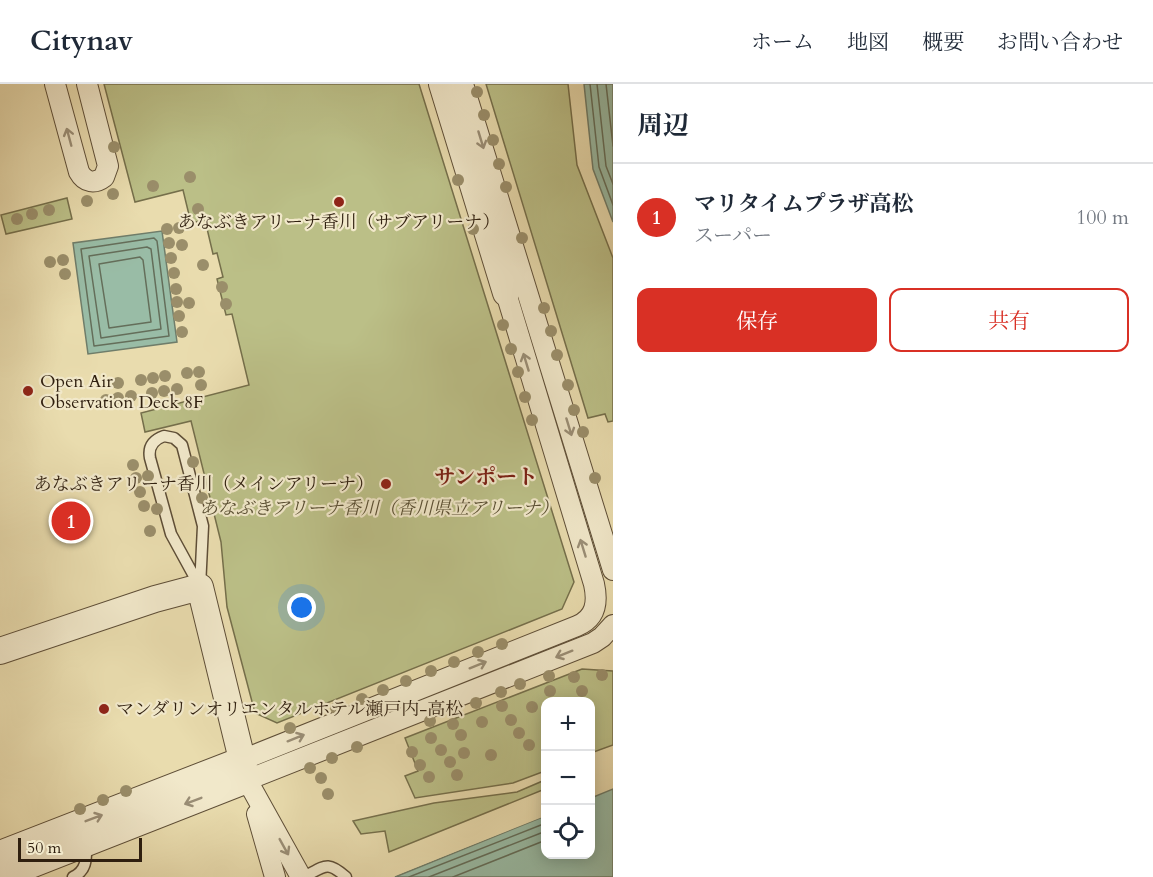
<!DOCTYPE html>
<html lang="ja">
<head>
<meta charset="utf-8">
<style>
  :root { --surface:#fff; --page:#f6f6f7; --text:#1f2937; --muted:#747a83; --line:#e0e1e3; --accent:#d93025 }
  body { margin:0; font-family:Cardo,"Noto Serif JP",serif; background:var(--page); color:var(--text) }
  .controls { position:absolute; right:18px; bottom:18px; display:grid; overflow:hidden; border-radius:12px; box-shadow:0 3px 15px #0003 }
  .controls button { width:54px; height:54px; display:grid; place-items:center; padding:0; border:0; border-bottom:2px solid var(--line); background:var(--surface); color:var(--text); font:30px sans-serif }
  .scale { position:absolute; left:18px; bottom:15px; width:124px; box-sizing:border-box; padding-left:6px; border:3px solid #2f1f0f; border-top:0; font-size:16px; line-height:21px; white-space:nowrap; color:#2f1f0f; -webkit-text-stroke:4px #f1e8ca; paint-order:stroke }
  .you { position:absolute; left:302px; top:524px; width:21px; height:21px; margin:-15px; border:4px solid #fff; border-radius:50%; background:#1a73e8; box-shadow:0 0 0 9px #1a73e833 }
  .badge { display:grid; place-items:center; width:39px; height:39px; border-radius:50%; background:var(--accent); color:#fff; font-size:20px; font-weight:700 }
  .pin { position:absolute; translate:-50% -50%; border:3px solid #fff; box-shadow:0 2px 6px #0006 }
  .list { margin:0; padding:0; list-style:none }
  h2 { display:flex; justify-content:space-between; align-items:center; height:78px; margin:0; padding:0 24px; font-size:26px }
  h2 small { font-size:20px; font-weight:400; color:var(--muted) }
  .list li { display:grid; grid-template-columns:39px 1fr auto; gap:18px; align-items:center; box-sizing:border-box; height:108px; padding:0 24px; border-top:2px solid var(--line) }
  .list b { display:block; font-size:22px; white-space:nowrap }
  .list p { margin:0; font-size:20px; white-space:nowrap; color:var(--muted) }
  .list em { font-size:20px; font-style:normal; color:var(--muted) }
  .actions { display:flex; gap:12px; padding:18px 24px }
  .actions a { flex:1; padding:14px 0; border:2px solid var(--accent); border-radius:12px; text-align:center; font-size:21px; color:var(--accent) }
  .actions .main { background:var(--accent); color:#fff }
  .icon { flex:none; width:33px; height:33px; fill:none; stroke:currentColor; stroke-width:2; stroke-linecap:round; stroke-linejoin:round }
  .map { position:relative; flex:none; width:613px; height:793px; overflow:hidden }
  header { display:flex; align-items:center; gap:36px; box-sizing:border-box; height:84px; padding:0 30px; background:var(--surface); border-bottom:2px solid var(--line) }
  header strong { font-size:28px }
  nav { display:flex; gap:33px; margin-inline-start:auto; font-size:21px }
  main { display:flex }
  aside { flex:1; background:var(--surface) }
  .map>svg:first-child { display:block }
</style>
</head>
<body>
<header>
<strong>Citynav</strong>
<nav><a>ホーム</a><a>地図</a><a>概要</a><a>お問い合わせ</a></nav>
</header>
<main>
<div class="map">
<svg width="613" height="793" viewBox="0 0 613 793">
  <rect width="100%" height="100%" fill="#e9dcae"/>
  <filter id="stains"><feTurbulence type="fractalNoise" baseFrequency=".00333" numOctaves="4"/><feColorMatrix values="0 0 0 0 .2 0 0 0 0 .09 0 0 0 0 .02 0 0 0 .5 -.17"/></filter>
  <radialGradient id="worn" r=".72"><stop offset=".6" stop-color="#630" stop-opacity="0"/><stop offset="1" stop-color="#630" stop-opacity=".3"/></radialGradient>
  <g fill="#bbbf87" stroke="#756f4b" stroke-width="1.5">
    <polygon points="104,0 419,0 574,498 562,525 277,639 255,629 227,523 221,458 191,337 145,348 141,329 249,301 232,230 226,231 217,195 223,193 217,169 213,170 205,136 191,139 183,106 135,118"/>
    <polygon points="486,0 568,0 577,81 613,174 613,337 608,338 605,330 588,334"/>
    <polygon points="67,114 72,135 6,150 1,131"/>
    <polygon points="582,585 613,587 613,661 591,669 590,618 546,618 545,687 513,699 415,714 405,692 418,687 405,654"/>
    <polygon points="545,696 545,705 389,768 385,747 361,750 353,737 434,719 517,708"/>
  </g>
  <g fill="#99bca6" stroke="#6f7d6a" stroke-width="1.5">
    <polygon points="584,0 613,0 613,138 593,85"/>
    <polygon points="162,147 177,258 88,270 73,159"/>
    <polygon points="613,705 613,793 395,793 545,732 546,770 590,770 591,714"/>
  </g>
  <polygon fill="#e9dcae" points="546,729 545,732 392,793 397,788"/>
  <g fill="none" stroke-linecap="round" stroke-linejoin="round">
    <g stroke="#646e5a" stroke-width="1.5">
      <polyline points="590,0 599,83 613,121"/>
      <polyline points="597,0 606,82 613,100"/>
      <polyline points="606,0 613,62"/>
      <polygon points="154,154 157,157 169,252 94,262 81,165"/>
      <polygon points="147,163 151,165 161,245 101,254 89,172"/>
      <polygon points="140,173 143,176 151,238 109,244 99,180"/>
      <polyline points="409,793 546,739"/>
      <polyline points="429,793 546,747"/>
      <polyline points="453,793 546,756"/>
    </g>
    <defs>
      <g id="service">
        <path d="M164 352 174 354 182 361 203 442 200 503 171 450 150 374C148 363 153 356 164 352Z"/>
        <path d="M73 793C88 786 86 773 86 759"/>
        <path d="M304 793C325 782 327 776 346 793"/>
      </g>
      <g id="minor">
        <path d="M55 0 79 88C85 99 95 100 104 93L108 82 87 0"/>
        <polyline points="463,0 613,486"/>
        <path d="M242 676 577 542C596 534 598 518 594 500L506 209"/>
        <polyline points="247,696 593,559 602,553 613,541"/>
        <polyline points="247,696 301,793"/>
        <polyline points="257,730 275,793"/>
      </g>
      <g id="tertiary">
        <polyline points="442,0 506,209"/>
        <polyline points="0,567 155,515 200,503 247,696 0,793"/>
        <polyline points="0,770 242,676"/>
      </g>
    </defs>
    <use href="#service" stroke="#5e4e37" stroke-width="13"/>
    <use href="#minor" stroke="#5e4e37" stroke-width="22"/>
    <use href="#tertiary" stroke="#5e4e37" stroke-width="28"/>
    <use href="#service" stroke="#f1e8ca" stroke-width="10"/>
    <use href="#minor" stroke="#f1e8ca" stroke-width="20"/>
    <use href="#tertiary" stroke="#f1e8ca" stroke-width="26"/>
  </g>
  <g fill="#9a8e6a">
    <circle cx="477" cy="8" r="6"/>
    <circle cx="484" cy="31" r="6"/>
    <circle cx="493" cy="56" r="6"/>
    <circle cx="114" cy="63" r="6"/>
    <circle cx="499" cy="80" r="6"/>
    <circle cx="190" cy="93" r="6"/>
    <circle cx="458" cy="96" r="6"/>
    <circle cx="153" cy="102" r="6"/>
    <circle cx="506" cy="103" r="6"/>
    <circle cx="113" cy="110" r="6"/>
    <circle cx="87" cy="117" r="6"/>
    <circle cx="198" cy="125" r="6"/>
    <circle cx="49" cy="126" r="6"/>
    <circle cx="32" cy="130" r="6"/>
    <circle cx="17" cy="135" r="6"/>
    <circle cx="179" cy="144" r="6"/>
    <circle cx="167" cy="145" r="6"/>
    <circle cx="473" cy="145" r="6"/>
    <circle cx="522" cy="154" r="6"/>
    <circle cx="169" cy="159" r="6"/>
    <circle cx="182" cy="161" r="6"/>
    <circle cx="171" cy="174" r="6"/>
    <circle cx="63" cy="176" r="6"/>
    <circle cx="50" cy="178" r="6"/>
    <circle cx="203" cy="181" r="6"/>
    <circle cx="174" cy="189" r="6"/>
    <circle cx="65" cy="190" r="6"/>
    <circle cx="222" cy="203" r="6"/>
    <circle cx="176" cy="205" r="6"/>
    <circle cx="177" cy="218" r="6"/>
    <circle cx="189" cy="219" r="6"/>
    <circle cx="226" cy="220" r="6"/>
    <circle cx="544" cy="224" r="6"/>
    <circle cx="179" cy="232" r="6"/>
    <circle cx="503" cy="241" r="6"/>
    <circle cx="551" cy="247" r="6"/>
    <circle cx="182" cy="248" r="6"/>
    <circle cx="511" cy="265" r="6"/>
    <circle cx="557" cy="271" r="6"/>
    <circle cx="199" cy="288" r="6"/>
    <circle cx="518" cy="288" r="6"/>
    <circle cx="187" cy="289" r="6"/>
    <circle cx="165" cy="292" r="6"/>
    <circle cx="153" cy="294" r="6"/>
    <circle cx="141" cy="296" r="6"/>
    <circle cx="118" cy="299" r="6"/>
    <circle cx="201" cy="301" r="6"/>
    <circle cx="568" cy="301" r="6"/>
    <circle cx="177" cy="305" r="6"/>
    <circle cx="164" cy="307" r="6"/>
    <circle cx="152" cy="309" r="6"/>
    <circle cx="131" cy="312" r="6"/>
    <circle cx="525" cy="313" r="6"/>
    <circle cx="118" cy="314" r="6"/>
    <circle cx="106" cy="316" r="6"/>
    <circle cx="574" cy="326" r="6"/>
    <circle cx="532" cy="336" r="6"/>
    <circle cx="583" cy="348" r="6"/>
    <circle cx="193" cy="378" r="6"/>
    <circle cx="133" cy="381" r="6"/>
    <circle cx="148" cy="392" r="6"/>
    <circle cx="136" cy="394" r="6"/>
    <circle cx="595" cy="394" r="6"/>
    <circle cx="140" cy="408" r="6"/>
    <circle cx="202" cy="414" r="6"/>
    <circle cx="144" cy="422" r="6"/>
    <circle cx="157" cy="425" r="6"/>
    <circle cx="150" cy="447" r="6"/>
    <circle cx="502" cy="560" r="6"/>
    <circle cx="478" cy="568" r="6"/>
    <circle cx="454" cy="578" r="6"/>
    <circle cx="431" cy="587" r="6"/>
    <circle cx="602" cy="591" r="6"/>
    <circle cx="549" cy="592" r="6"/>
    <circle cx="574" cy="593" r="6"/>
    <circle cx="406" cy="597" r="6"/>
    <circle cx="520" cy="600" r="6"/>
    <circle cx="383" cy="606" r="6"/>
    <circle cx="550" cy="607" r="6"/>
    <circle cx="582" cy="607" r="6"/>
    <circle cx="501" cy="608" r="6"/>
    <circle cx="362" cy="615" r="6"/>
    <circle cx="476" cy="619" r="6"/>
    <circle cx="502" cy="622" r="6"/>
    <circle cx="532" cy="623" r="6"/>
    <circle cx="336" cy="624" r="6"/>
    <circle cx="511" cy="636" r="6"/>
    <circle cx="430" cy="637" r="6"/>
    <circle cx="482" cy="638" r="6"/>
    <circle cx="453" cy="640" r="6"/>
    <circle cx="290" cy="644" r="6"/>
    <circle cx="519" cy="649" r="6"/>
    <circle cx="461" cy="651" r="6"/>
    <circle cx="431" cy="654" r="6"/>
    <circle cx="529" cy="661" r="6"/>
    <circle cx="357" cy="663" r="6"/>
    <circle cx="441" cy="666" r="6"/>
    <circle cx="412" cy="668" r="6"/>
    <circle cx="464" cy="669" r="6"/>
    <circle cx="491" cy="671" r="6"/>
    <circle cx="332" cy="674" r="6"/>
    <circle cx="450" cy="678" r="6"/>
    <circle cx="420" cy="681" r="6"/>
    <circle cx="310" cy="684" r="6"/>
    <circle cx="457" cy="691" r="6"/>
    <circle cx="429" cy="693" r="6"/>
    <circle cx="321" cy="694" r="6"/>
    <circle cx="126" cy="707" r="6"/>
    <circle cx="328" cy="710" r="6"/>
    <circle cx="103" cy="716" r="6"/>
    <circle cx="80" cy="725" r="6"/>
  </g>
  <defs><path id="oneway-shaft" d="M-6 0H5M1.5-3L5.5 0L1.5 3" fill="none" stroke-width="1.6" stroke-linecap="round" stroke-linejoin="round" transform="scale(1.5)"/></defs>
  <g stroke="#9a8e76">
    <use href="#oneway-shaft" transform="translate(69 53) rotate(-105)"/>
    <use href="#oneway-shaft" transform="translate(481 56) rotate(73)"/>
    <use href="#oneway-shaft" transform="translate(526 278) rotate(-107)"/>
    <use href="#oneway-shaft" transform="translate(569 343) rotate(73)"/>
    <use href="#oneway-shaft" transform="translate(583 464) rotate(-107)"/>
    <use href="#oneway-shaft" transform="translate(564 570) rotate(158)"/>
    <use href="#oneway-shaft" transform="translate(478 581) rotate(-22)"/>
    <use href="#oneway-shaft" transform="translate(296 654) rotate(-22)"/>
    <use href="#oneway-shaft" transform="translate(193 717) rotate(159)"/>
    <use href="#oneway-shaft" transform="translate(94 734) rotate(-21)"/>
    <use href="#oneway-shaft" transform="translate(284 763) rotate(61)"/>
  </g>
  <g fill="#8f2418" stroke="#f1e8ca" stroke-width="2">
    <circle cx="339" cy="118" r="6"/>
    <circle cx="28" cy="307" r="6"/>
    <circle cx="386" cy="400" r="6"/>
    <circle cx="104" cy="625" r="6"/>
  </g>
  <g text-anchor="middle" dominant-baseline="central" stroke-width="4.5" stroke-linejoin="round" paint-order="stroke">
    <g font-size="18" fill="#2f1f0f" stroke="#f1e8ca" text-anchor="start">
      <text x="339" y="138" text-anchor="middle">あなぶきアリーナ香川（サブアリーナ）</text>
      <text x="40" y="297">Open Air<tspan x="40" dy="21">Observation Deck 8F</tspan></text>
      <text x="374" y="400" text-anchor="end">あなぶきアリーナ香川（メインアリーナ）</text>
      <text x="116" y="625">マンダリンオリエンタルホテル瀬戸内-高松</text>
    </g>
    <g font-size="18" font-style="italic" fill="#594f33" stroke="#f1e8ca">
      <text x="379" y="424">あなぶきアリーナ香川（香川県立アリーナ）</text>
    </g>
    <g font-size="21" font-weight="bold" fill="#7a1f14" stroke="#f1e8ca">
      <text x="486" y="393">サンポート</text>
    </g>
  </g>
  <rect width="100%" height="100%" filter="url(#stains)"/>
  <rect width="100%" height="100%" fill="url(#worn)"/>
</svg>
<div class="controls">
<button>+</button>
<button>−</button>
<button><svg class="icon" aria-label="locate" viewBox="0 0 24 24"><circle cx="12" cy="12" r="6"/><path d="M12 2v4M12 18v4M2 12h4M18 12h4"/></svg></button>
</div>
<div class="scale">50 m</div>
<div class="you"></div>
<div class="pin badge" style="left:71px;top:437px">1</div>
</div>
<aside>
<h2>周辺<small></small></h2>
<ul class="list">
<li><span class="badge">1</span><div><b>マリタイムプラザ高松</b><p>スーパー</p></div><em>100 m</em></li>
</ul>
<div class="actions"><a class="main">保存</a><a>共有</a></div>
</aside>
</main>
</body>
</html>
